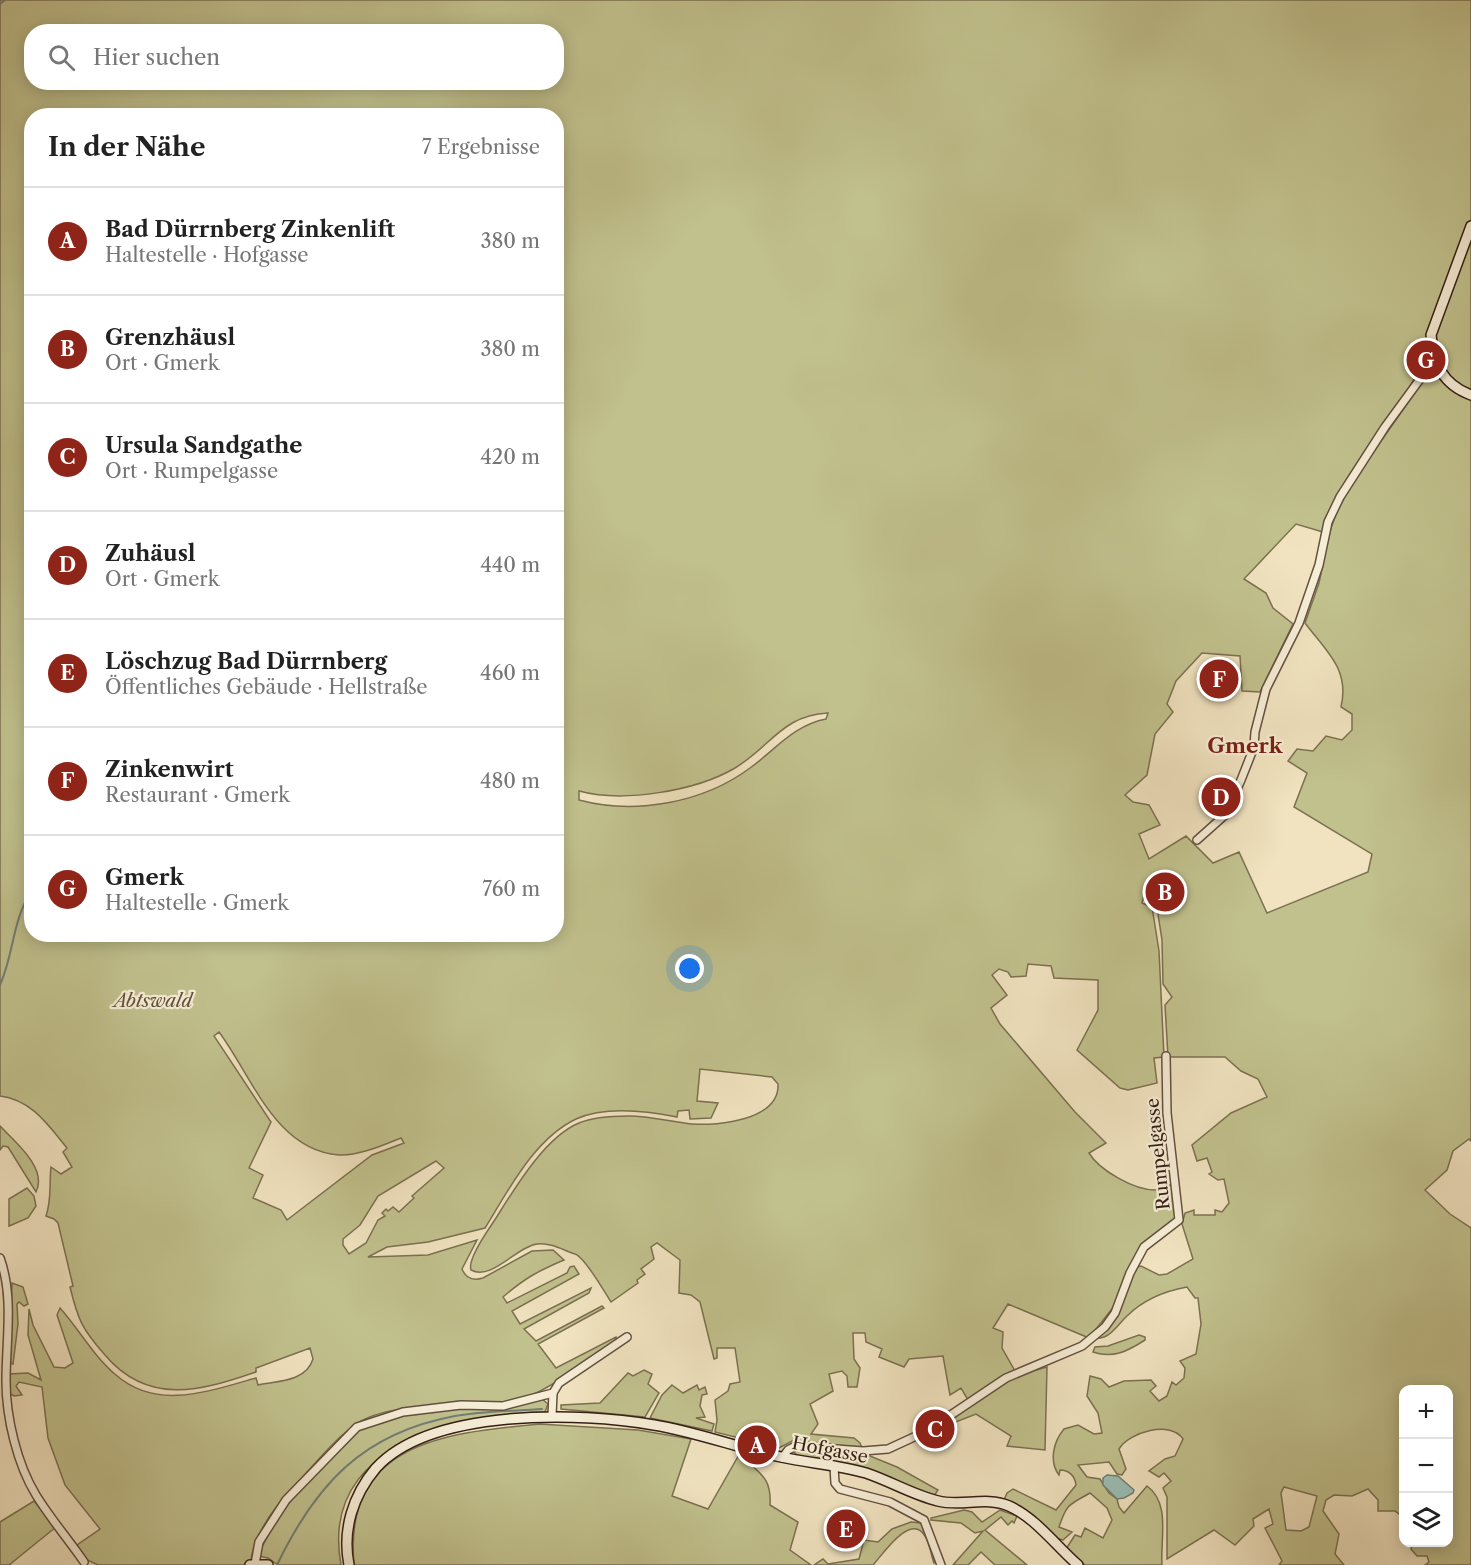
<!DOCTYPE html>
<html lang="de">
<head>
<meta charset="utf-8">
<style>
  :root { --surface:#fff; --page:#f6f6f6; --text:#222; --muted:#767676; --line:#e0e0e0; --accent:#8f2418 }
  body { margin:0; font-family:"Libre Caslon Text",serif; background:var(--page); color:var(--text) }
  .controls { position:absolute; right:18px; bottom:18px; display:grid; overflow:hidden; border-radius:12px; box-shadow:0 3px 15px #0003 }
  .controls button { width:54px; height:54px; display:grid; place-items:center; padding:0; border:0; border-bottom:2px solid var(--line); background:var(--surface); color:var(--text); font:30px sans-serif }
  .you { position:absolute; left:690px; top:969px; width:21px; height:21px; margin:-15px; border:4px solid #fff; border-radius:50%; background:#1a73e8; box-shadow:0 0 0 9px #1a73e833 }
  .badge { display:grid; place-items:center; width:39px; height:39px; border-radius:50%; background:var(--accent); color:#fff; font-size:20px; font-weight:700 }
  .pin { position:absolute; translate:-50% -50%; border:3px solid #fff; box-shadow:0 2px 6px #0006 }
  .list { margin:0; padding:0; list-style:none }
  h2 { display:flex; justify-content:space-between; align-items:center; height:78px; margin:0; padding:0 24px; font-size:26px }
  h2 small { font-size:20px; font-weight:400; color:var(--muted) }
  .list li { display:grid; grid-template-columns:39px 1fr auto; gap:18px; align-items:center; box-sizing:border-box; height:108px; padding:0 24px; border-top:2px solid var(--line) }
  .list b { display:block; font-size:22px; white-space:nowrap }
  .list p { margin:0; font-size:20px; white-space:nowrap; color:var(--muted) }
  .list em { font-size:20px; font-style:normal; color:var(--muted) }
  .icon { flex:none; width:33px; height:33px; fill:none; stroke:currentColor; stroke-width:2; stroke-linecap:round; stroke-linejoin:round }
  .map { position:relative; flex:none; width:1471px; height:1565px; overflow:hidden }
  .search { position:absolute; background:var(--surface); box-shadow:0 3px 15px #0003; left:24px; top:24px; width:540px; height:66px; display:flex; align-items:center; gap:15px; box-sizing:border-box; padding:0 21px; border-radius:24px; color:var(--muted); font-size:22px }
  .panel { position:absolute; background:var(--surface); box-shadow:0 3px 15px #0003; left:24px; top:108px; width:540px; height:834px; border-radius:24px }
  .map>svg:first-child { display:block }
</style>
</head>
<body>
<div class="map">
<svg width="1471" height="1565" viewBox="0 0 1471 1565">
  <rect width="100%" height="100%" fill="#f1e3c0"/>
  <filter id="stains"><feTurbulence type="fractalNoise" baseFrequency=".00333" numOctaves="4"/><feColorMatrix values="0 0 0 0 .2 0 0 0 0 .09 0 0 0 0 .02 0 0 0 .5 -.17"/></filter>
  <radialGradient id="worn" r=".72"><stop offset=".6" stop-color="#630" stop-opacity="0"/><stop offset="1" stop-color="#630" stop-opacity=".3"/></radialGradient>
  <g fill="#c1c18d" stroke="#7b7051" stroke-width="1.5" fill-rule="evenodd">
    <path d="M0 0H1471V1141L1469 1139 1453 1151 1447 1170 1425 1190 1450 1214 1471 1228V1565H1425L1429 1562 1427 1556H1417L1411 1549 1413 1543 1448 1542V1390H1404L1403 1517 1395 1511H1378V1500L1368 1489 1352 1496 1334 1495 1326 1500 1323 1511 1339 1534 1335 1554 1344 1565H1279L1282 1561 1265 1528 1273 1524 1269 1509 1253 1519 1254 1526 1235 1545 1214 1530 1167 1559V1497L1163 1488 1171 1481 1164 1473 1159 1477 1149 1471 1165 1459 1175 1456 1183 1439C1171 1420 1129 1432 1119 1449L1126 1469 1122 1475 1117 1474 1109 1462 1078 1465 1087 1477 1100 1479 1109 1493 1117 1499 1119 1507 1124 1513 1147 1486C1171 1503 1160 1540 1162 1565H1085L1066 1549 1075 1535 1081 1537 1085 1528 1103 1538 1112 1520 1107 1508 1090 1493C1069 1505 1067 1503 1059 1527L1072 1532 1063 1540 1056 1538 1028 1512 1004 1500 1007 1493 1013 1489 1056 1510 1076 1485C1075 1476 1069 1470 1060 1470L1059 1475C1049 1462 1053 1442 1064 1429L1078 1425 1094 1434 1102 1433 1098 1413 1087 1396 1090 1376 1101 1379 1109 1387 1124 1381 1151 1380 1156 1386 1150 1391 1159 1401 1167 1396 1172 1382 1176 1385 1184 1378 1185 1368 1180 1361 1196 1354 1201 1324 1198 1298H1195L1187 1287C1165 1291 1143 1300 1127 1316 1119 1323 1109 1340 1097 1338 1119 1318 1121 1290 1137 1267L1141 1266 1159 1275 1167 1274 1193 1259 1182 1224 1185 1213 1194 1210V1215H1215V1210L1222 1212 1229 1203 1224 1179 1218 1180 1209 1174 1212 1172 1207 1158 1197 1161 1192 1145 1231 1113 1267 1097 1258 1079 1241 1071 1225 1057H1168L1165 1005 1172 997 1163 984 1162 940 1157 908 1165 911 1175 884 1156 878 1145 892 1142 903 1152 907 1159 951 1164 1057 1154 1058 1157 1083 1128 1090 1120 1088 1077 1050 1098 1010V980L1054 978 1051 966 1028 964 1026 976 1011 977 1008 972 999 969 992 975 1007 995 991 1008 1000 1024 1075 1112 1106 1143 1089 1153C1099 1170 1134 1190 1155 1190 1161 1190 1168 1186 1173 1183L1176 1220 1139 1249 1115 1305 1089 1338 1008 1304 993 1328 1003 1332 1002 1348 1015 1371 968 1400 961 1388 950 1395 943 1356 909 1359 904 1367 879 1357 882 1349 866 1342 865 1333H853L854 1359 860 1368 857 1387H848L847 1376 842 1371 829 1374 833 1391 810 1404 818 1424 811 1434 854 1438 860 1443 862 1448 794 1440 779 1448 715 1432 717 1420 715 1400 728 1391 730 1384 740 1382 735 1348H717V1358L714 1359 700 1302 691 1295 679 1293 680 1260 657 1243 651 1247 654 1259 641 1269 645 1274 637 1280 638 1283 611 1302C605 1293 585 1257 575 1254 565 1251 550 1242 537 1244 516 1247 492 1281 471 1270 467 1259 489 1229 496 1218 515 1188 545 1137 579 1123 593 1117 614 1116 629 1116 650 1116 671 1122 692 1124 718 1126 780 1120 778 1084L772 1077 700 1069 697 1101 718 1103 711 1118 690 1119 689 1110 678 1111 677 1117C647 1111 605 1106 576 1119 534 1139 508 1191 485 1228L428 1242 387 1247 368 1257 428 1255 477 1240 462 1269C466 1279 473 1281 483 1278L532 1251 553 1250 564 1260C538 1271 525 1278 503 1297L507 1303 567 1273 570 1267 574 1266 579 1274 512 1311 520 1324 591 1288 589 1293 524 1329 536 1341 602 1306 604 1308 538 1344 556 1368 616 1337V1340C583 1363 546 1395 506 1404 467 1406 390 1402 358 1423 334 1439 316 1463 296 1484 277 1504 254 1532 251 1561L244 1565H98L85 1559 77 1545 100 1529 65 1485 48 1438 42 1387 19 1382 16 1386 22 1395 14 1396 9 1393 8 1374 28 1373 41 1380 28 1335 29 1309 33 1325 54 1367 65 1368 73 1363 57 1315 60 1308C79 1329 94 1357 116 1375 157 1411 209 1391 256 1378L258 1385C277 1381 306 1382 313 1359L310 1348 256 1368V1372C201 1391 148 1406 105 1355 82 1329 78 1320 70 1287L73 1286 58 1223 54 1219 46 1216C52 1199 49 1184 51 1167L61 1174 72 1167 63 1152 67 1148C48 1125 32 1100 0 1096ZM32 32H556V82H32ZM32 116H556V934H32ZM1431 337 1440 373 1425 378 1354 480 1337 511 1329 534 1319 583 1305 623C1326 651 1350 669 1341 707L1352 714V730L1342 740 1326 736 1313 751 1297 749 1288 761 1307 773 1294 807 1372 854 1368 872 1267 913 1239 852 1213 863 1186 836 1149 859 1139 834 1160 825 1149 805 1133 802 1125 795 1147 775 1155 734 1173 712 1167 704 1176 681 1202 653 1240 656 1242 691 1260 692 1293 624 1273 608 1266 593 1244 579 1296 524 1323 532C1340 474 1386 428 1416 376 1423 365 1426 350 1431 337ZM828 713 826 719C794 725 775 750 750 768 703 803 635 815 579 800V791C623 803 696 791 735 768 771 746 783 715 828 713ZM219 1032C252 1076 275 1150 339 1155 359 1156 383 1145 401 1138L404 1143 372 1155 287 1220 281 1210 253 1198 263 1175 249 1168 271 1122 214 1036ZM436 1161 444 1168 412 1196 414 1198 399 1212 393 1207 388 1211 386 1209 382 1213 385 1216 378 1220 366 1243 349 1254 343 1245V1239L360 1225 378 1196ZM1284 1487 1317 1496 1309 1527 1301 1531 1286 1530 1281 1493Z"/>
    <path d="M0 1126C14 1141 48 1168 36 1192L8 1147 3 1146 0 1150Z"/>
    <polygon points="27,1188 34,1196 36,1206 28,1218 9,1226 9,1199"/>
    <polygon points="12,1283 23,1287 28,1304 24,1306 19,1302 17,1304 18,1324 13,1364 9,1363"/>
    <path d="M1139 1335 1145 1337V1340C1128 1351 1113 1359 1093 1352L1095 1347 1108 1346Z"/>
    <polygon points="1047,1367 1045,1450 1007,1446 1011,1436 976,1414 935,1430 1015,1376"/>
    <polygon points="644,1370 652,1374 648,1384 659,1393 645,1417 561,1409 561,1405 600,1403 628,1373 633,1376"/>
    <polygon points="672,1385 683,1393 697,1385 699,1390 705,1387 707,1394 702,1395 700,1406 705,1417 696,1418 714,1424 712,1431 650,1418 662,1395"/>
    <path d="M541 1398 548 1404 545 1412C455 1415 319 1445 341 1565H278L268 1558 258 1556C274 1518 328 1445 365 1426 387 1415 418 1412 441 1409 460 1407 478 1409 497 1409 512 1409 527 1403 541 1398Z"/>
    <path d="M539 1424 638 1430 691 1439 672 1496 708 1509 740 1453C756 1473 772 1474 770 1505L798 1522 790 1550 811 1565H354C343 1442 445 1433 539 1424Z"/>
    <polygon points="797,1450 870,1456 897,1467 938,1490 934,1496 858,1467 797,1455 794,1452"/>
    <polygon points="34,1501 56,1527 9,1565 0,1565 0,1522"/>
    <polygon points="964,1510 972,1512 982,1522 1000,1510 1017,1516 1014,1523 1012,1521 1008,1525 1001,1517 985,1530 1027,1565 995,1565 981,1552 968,1565 953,1565 983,1531 975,1533 961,1523 931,1520 931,1518"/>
    <path d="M911 1522 921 1523 924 1527 936 1562 934 1563C931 1555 930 1544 925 1536 911 1512 883 1554 873 1565H814L823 1559 828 1564 859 1559 864 1540 878 1542 892 1529Z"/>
  </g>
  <polygon fill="#9bbeb5" stroke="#727e75" stroke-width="1.5" points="1107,1475 1118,1476 1134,1490 1133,1493 1124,1498 1117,1499 1103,1485 1103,1478"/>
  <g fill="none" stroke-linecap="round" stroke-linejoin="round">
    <g stroke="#727e75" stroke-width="2">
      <polyline points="0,4 5,0"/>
      <path d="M0 985C14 954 12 920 32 890"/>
      <path d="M277 1565C316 1484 363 1433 455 1416 483 1411 513 1411 542 1409"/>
    </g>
    <defs>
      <g id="street">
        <polyline points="1197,840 1225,815 1241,780 1254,747 1255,732 1266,689 1299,623 1319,565 1328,522 1340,497 1385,427 1426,371 1436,363"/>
        <path d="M0 1258C14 1297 6 1340 6 1381 6 1417 17 1464 36 1495 50 1518 69 1540 84 1562"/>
        <polyline points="552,1416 553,1393 559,1383 627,1337"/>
        <polyline points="782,1458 788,1450 796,1446 863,1451 888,1449 927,1431 1006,1378 1082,1346 1105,1327 1115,1313 1130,1273 1144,1247 1179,1220 1167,1113 1166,1056"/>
        <polyline points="834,1466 835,1483 840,1489 890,1502 924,1520 941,1565"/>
        <polyline points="255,1564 259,1542 286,1500 357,1427 403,1412 461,1405 503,1406 553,1393"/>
      </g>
      <g id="secondary">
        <path d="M1471 226 1431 335C1434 364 1442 384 1471 395"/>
        <polyline points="250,1565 268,1565"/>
        <path d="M349 1565C342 1530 353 1495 376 1468 431 1408 580 1412 654 1425 697 1432 738 1448 781 1457 809 1463 838 1465 866 1473 890 1481 913 1495 938 1501 961 1507 986 1496 1009 1506 1036 1518 1056 1546 1078 1565"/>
      </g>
    </defs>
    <use href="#street" stroke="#645040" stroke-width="10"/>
    <use href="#secondary" stroke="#351f15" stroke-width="12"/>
    <use href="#street" stroke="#f6edd6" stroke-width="7"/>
    <use href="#secondary" stroke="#f6edd6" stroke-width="9"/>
  </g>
  <g text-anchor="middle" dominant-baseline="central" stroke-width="4.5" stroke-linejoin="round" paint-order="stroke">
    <g font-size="18" font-style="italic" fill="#5f5039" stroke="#f6edd6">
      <text x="153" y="1001">Abtswald</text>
    </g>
    <g font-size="18" fill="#351f15" stroke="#f6edd6">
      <text transform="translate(1158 1154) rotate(-96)">Rumpelgasse</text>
      <text transform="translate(830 1450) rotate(11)">Hofgasse</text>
    </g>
    <g font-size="21" font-weight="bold" fill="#7a1f14" stroke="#f6edd6">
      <text x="1245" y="745">Gmerk</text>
    </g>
  </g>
  <rect width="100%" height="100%" filter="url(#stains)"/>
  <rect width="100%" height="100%" fill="url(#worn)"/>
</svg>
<div class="controls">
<button>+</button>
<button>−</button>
<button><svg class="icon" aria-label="layers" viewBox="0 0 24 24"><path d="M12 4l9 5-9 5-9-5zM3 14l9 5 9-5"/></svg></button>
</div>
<div class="you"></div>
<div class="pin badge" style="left:757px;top:1445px">A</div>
<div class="pin badge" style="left:1165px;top:892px">B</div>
<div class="pin badge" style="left:935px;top:1429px">C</div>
<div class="pin badge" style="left:1221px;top:797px">D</div>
<div class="pin badge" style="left:846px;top:1529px">E</div>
<div class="pin badge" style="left:1219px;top:679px">F</div>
<div class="pin badge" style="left:1426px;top:360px">G</div>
<div class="search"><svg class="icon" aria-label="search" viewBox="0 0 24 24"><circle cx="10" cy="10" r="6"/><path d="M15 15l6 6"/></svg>Hier suchen</div>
<section class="panel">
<h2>In der Nähe<small>7 Ergebnisse</small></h2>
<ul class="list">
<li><span class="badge">A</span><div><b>Bad Dürrnberg Zinkenlift</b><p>Haltestelle · Hofgasse</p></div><em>380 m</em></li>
<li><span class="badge">B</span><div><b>Grenzhäusl</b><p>Ort · Gmerk</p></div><em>380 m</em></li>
<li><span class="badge">C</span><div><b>Ursula Sandgathe</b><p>Ort · Rumpelgasse</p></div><em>420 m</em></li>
<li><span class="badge">D</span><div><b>Zuhäusl</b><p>Ort · Gmerk</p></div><em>440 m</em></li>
<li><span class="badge">E</span><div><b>Löschzug Bad Dürrnberg</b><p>Öffentliches Gebäude · Hellstraße</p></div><em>460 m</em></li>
<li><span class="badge">F</span><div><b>Zinkenwirt</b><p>Restaurant · Gmerk</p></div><em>480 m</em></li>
<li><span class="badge">G</span><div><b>Gmerk</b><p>Haltestelle · Gmerk</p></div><em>760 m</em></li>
</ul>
</section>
</div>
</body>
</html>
